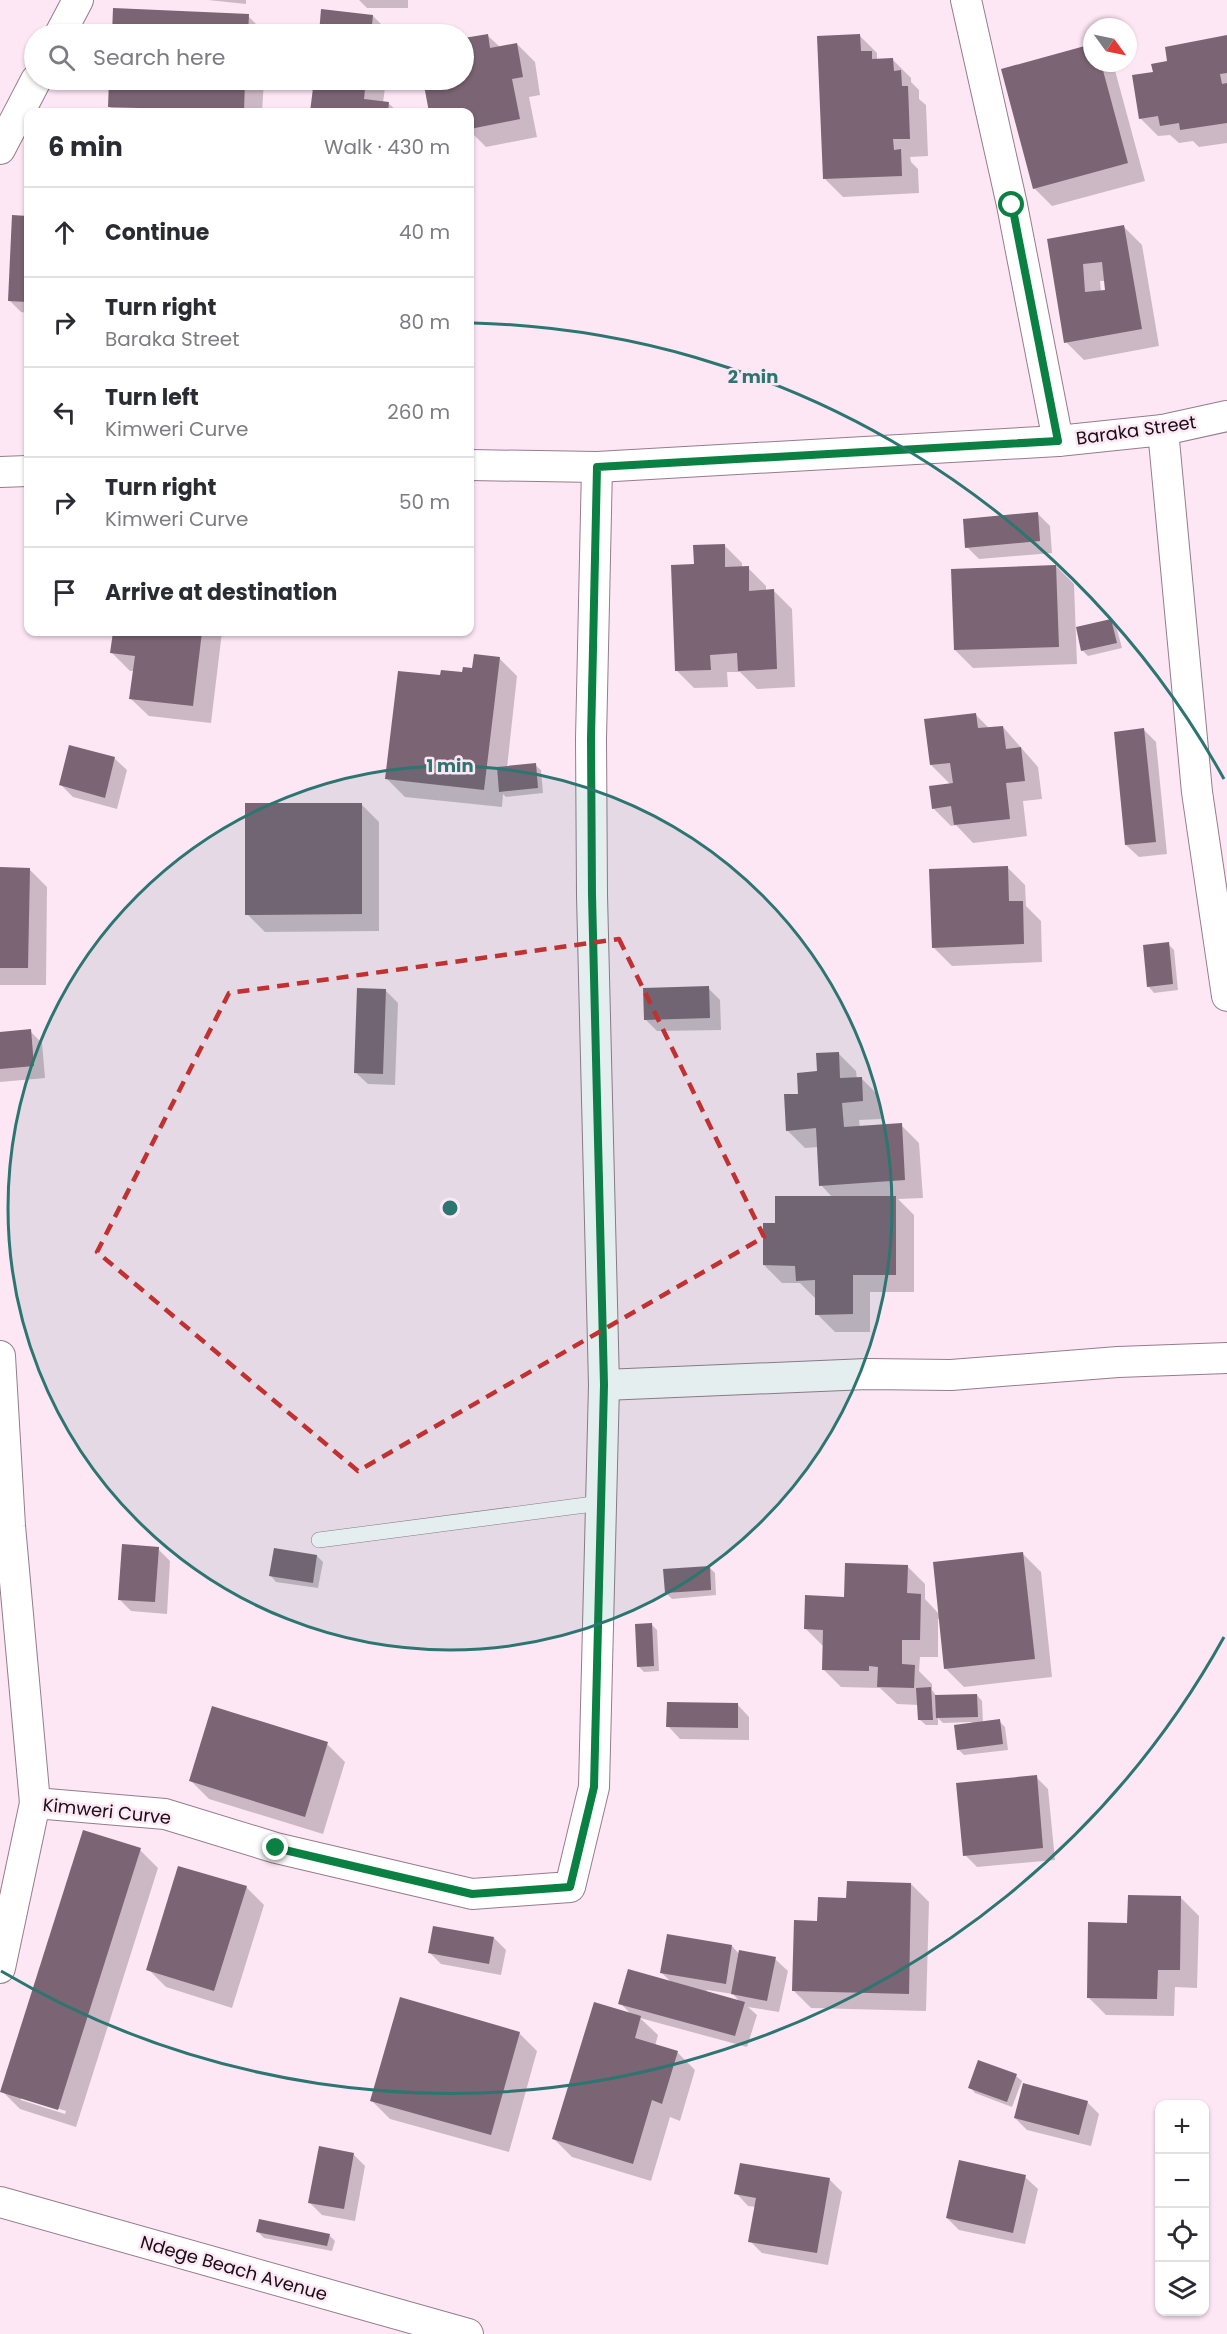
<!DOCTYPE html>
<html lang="en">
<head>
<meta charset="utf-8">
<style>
  :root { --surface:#fff; --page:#f7f7f7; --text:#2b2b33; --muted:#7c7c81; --line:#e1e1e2 }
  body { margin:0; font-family:Poppins,sans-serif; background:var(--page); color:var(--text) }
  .controls { position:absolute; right:18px; bottom:18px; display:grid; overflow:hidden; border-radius:12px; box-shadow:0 2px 4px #0004 }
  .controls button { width:54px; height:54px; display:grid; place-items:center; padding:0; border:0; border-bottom:2px solid var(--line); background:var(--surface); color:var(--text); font:30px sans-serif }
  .compass { position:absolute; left:1083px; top:18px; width:54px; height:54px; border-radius:50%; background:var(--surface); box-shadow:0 2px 4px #0004; rotate:123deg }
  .stop { position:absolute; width:18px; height:18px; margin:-14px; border:4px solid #0b8043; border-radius:50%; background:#fff }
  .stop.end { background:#0b8043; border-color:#fff; box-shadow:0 2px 6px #0008 }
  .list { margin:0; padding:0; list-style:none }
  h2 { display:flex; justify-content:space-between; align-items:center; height:78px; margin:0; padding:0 24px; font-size:26px }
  h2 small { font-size:20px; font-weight:400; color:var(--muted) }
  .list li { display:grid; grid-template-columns:39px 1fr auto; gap:18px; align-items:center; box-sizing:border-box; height:90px; padding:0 24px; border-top:2px solid var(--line) }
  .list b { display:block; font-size:22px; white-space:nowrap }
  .list p { margin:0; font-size:20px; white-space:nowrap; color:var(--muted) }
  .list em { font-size:20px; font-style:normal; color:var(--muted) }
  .icon { flex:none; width:33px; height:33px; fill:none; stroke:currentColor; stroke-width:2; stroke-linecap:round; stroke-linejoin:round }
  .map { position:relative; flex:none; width:1227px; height:2334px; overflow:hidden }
  .search { position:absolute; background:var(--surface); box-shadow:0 2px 4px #0004; left:24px; top:24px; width:450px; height:66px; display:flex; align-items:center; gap:15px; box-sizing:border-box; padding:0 21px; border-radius:33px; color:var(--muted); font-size:22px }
  .panel { position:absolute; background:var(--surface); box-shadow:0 2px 4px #0004; left:24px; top:108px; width:450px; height:528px; border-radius:12px }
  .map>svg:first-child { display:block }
</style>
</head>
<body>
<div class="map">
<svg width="1227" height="2334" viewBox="0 0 1227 2334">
  <rect width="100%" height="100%" fill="#fee7f5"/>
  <g fill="#0003" fill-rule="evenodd">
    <polygon points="208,0 246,0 246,4"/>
    <polygon points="359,0 408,0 408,8 367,8"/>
    <polygon points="115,9 248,16 266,34 113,34"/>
    <polygon points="323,11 373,16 391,34 320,34"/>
    <polygon points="487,35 500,47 517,44 535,62 540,95 529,97 537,137 486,147 470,131 470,112 431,112 425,80 464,80 464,40"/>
    <polygon points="859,35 877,53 877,59 893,60 911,78 911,82 919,90 919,99 926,105 928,156 910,157 911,162 918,169 919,193 843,197 825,179"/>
    <polygon points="1227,37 1227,143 1199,147 1193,141 1179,143 1170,135 1158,136 1140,118 1155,73 1169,62"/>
    <polygon points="1092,45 1092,63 1113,63 1145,181 1052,206 1034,188"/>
    <polygon points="111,80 264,80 262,112 116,112 109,106"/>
    <polygon points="315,80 386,80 383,103 388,103 398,112 312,112"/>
    <polygon points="14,216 28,217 28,313 21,312 9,300"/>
    <path d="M1124 227 1142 245 1159 346 1084 360 1066 342 1049 241ZM1100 281H1105L1106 291 1101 292Z"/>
    <polygon points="1038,514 1050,526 1052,553 979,559 967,547"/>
    <polygon points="724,545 742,563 742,568 748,568 766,586 766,591 774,591 792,609 795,687 757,689 740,672 727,672 728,687 694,688 676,670 695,565"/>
    <polygon points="1056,566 1074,584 1077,664 973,668 955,650"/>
    <polygon points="1111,620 1116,626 1122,648 1088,656 1082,650"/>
    <polygon points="114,632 222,632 211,723 149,716 131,699 134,671 130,671 112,653"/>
    <polygon points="499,658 517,676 507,768 535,765 541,770 543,793 506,797 503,794 502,807 405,797 387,779 441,677 463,673"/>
    <polygon points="976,715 989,728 1003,727 1038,767 1042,799 1023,801 1027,836 973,843 956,825 951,826 933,808 951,785 931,765"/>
    <polygon points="1144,730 1156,742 1167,854 1139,857 1126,845"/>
    <polygon points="114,758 127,770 117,809 73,797 61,785"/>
    <polygon points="361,804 379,822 379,931 265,932 247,914"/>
    <polygon points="1007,867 1025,885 1026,906 1041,921 1042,962 952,966 934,948"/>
    <polygon points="0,869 29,869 47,887 46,985 0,985"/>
    <polygon points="1168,944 1174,950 1178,990 1154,993 1149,987"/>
    <polygon points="708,988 720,1000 721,1030 657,1031 645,1019"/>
    <polygon points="386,991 398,1003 395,1085 368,1084 355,1072"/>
    <polygon points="30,1031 42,1043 45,1078 0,1082 0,1034"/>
    <polygon points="838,1053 856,1071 857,1079 861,1078 879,1096 881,1119 859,1120 860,1128 901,1125 919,1143 923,1198 898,1199 914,1215 914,1292 870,1292 870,1332 835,1332 817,1314 815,1298 800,1283 782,1283 764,1265 777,1224 833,1198 821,1185 819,1147 805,1148 787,1130 799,1095"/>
    <polygon points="158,1549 170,1561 167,1614 131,1611 119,1599"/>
    <polygon points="1023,1554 1041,1572 1052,1677 964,1687 946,1669 941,1619 938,1619 938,1657 920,1657 919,1671 932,1684 932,1690 937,1697 977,1695 982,1701 983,1723 999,1721 1005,1727 1008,1750 964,1755 958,1749 972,1722 943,1723 938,1718 938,1725 926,1725 920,1720 919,1705 897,1704 880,1688 841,1687 823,1669 824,1647 806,1629 845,1598 907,1566 925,1584 925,1599 940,1615"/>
    <polygon points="317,1556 323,1562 318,1588 276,1582 271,1576"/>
    <polygon points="709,1567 715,1573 716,1595 672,1599 666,1593"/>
    <polygon points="651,1624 657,1630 659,1671 644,1672 638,1666"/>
    <polygon points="737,1704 749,1717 749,1740 680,1739 668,1726"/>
    <polygon points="327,1744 345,1762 323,1834 209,1799 191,1781"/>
    <polygon points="1036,1777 1048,1789 1055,1860 977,1867 965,1855"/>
    <path d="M140 1850 158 1868 76 2127 20 2109 2 2091ZM21 2097 66 2111 65 2114 21 2100Z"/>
    <polygon points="911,1884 929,1902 926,2011 811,2008 793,1990 819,1922"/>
    <polygon points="246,1887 264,1905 232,2008 166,1987 148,1969"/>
    <polygon points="1181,1898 1199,1916 1197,1988 1175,1987 1174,2016 1106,2015 1088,1997 1129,1924"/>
    <polygon points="494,1938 506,1950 501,1975 441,1964 429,1952"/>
    <path d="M732 1946 740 1955 775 1959 788 1971 779 2012 748 2007 757 2015 747 2047 640 2018 658 2035 655 2046 677 2052 695 2070 680 2121 670 2117 651 2181 572 2157 554 2139 632 2015 620 2003 672 1983 662 1973ZM707 1990 733 1994 740 2002 706 1992Z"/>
    <polygon points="519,2033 537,2051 509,2152 390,2119 372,2101"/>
    <polygon points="1016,2076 1022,2081 1012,2107 975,2093 970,2087"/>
    <polygon points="1087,2102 1099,2114 1091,2146 1027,2130 1015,2118"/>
    <polygon points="353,2154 365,2166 355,2221 322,2215 310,2203"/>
    <polygon points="1025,2177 1038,2189 1025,2244 959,2230 947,2218"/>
    <polygon points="830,2180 842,2192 828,2265 762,2253 750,2241 756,2207 748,2206 736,2193"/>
    <polygon points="258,2232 329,2235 335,2241 332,2251 264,2238"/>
  </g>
  <g fill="#7b6473" fill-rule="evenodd">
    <polygon points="113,8 249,14 248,34 112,34"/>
    <polygon points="321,9 373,15 371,34 319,34"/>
    <polygon points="488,34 490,48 517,43 523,77 512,79 520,119 470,129 470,112 429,112 423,80 464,80 464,38"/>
    <polygon points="860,34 861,51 872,51 872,59 893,58 894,71 901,70 902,86 908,86 910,139 893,139 894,150 901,149 902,176 823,179 817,36"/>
    <polygon points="1227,35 1227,73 1220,74 1222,84 1227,83 1227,123 1180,130 1179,123 1160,126 1158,116 1139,119 1132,75 1153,72 1151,64 1167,61 1165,47"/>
    <polygon points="1092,44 1092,63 1101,63 1128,163 1033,189 1001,69"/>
    <polygon points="109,80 245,80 244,112 140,112 140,108 108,107"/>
    <polygon points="314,80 366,80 364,99 389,102 388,112 310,112"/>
    <polygon points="12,215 28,216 28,302 8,301"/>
    <path d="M1124 225 1142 329 1064 343 1047 239ZM1102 262 1105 290 1085 292 1083 264Z"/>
    <polygon points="1038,512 1040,541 965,548 963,519"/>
    <polygon points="725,544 725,567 749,566 749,591 774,589 777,669 738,671 737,653 710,655 711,670 675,671 671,565 694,564 693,545"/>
    <polygon points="1056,565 1059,647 954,650 951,569"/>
    <polygon points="1111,619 1117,643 1081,651 1076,627"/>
    <polygon points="113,632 202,632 193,706 129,699 135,656 110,653"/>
    <polygon points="474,654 500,657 484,790 385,779 398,671 440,675 441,670 462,672 463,667 472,668"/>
    <polygon points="976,713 978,728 1003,726 1006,749 1021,747 1025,781 1006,783 1010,819 954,825 951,806 932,809 929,786 953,783 950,763 930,765 924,719"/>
    <polygon points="1144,728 1156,842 1125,845 1114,732"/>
    <polygon points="69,745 115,757 105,798 59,785"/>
    <polygon points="536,763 538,788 499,792 497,767"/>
    <polygon points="245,803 362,803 362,914 245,915"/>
    <polygon points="1008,866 1009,901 1023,901 1024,944 932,948 929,869"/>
    <polygon points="0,867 30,868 28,968 0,968"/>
    <polygon points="1169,942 1173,984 1147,987 1143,945"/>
    <polygon points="709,986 710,1018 644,1020 643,988"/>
    <polygon points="357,988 386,989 383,1074 354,1073"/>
    <polygon points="31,1029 34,1066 0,1069 0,1032"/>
    <polygon points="839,1052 840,1078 862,1077 863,1101 842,1103 844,1127 902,1123 905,1180 819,1186 816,1128 786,1131 784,1094 798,1094 797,1073 817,1071 816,1053"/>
    <polygon points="775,1196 896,1196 896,1275 853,1275 853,1314 815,1315 815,1280 796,1281 795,1266 763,1265 763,1223 775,1223"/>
    <polygon points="122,1544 159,1547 155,1602 118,1600"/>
    <polygon points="274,1548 317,1555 313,1583 269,1576"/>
    <polygon points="1023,1552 1035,1659 944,1669 933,1562"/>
    <polygon points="845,1563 908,1565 907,1593 921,1594 920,1640 902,1640 902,1664 915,1665 914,1688 877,1687 878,1667 869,1666 869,1671 822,1670 823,1630 804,1629 805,1595 844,1597"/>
    <polygon points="710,1566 711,1590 665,1593 663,1569"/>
    <polygon points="652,1623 654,1666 637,1667 635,1624"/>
    <polygon points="931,1687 933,1720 918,1720 916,1688"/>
    <polygon points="977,1694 978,1717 936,1718 935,1695"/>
    <polygon points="667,1702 738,1703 738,1728 666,1727"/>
    <polygon points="212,1706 328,1742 305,1817 189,1781"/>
    <polygon points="1000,1719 1003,1744 957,1750 954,1725"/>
    <polygon points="1037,1775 1043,1848 963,1856 956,1783"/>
    <polygon points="83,1830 141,1848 58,2110 0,2092"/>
    <polygon points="178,1866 247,1886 214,1991 146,1970"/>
    <polygon points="847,1881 911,1883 909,1994 792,1991 794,1920 817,1921 818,1897 846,1898"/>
    <polygon points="1128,1895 1181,1896 1180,1970 1158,1970 1157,1999 1087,1998 1088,1922 1127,1923"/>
    <polygon points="433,1926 494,1937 489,1964 428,1953"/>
    <polygon points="667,1934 732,1945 726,1984 660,1973"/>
    <polygon points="739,1950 776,1957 767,2001 731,1994"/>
    <polygon points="628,1969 745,2002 735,2036 618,2004"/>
    <polygon points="400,1997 520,2032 491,2135 370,2101"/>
    <polygon points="594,2002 641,2016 635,2038 678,2051 662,2104 652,2100 633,2164 552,2139"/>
    <polygon points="978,2060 1017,2074 1007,2102 968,2088"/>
    <polygon points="1023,2083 1088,2101 1079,2135 1014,2118"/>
    <polygon points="319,2146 354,2153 344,2209 308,2203"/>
    <polygon points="959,2160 1026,2175 1013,2233 946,2218"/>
    <polygon points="740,2163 830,2178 817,2253 748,2242 756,2198 734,2194"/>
    <polygon points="259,2219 330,2234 327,2246 256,2232"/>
  </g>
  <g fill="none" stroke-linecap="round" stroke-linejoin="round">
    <defs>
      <polyline id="lane" points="319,1540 601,1503"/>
      <g id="street">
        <polyline points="966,0 1012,205 1058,441"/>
        <polyline points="60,34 78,0"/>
        <polyline points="0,149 36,80"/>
        <polyline points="1163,430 1197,792 1227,996"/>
        <polyline points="470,465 597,467 1058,441 1163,430 1227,416"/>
        <polyline points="0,472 28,471"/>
        <polyline points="0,1356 10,1526 35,1803"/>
        <polyline points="604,1385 867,1374 951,1375 1118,1362 1227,1358"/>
        <polyline points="0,1968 35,1803 165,1814 276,1848 472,1894 570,1887 594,1787 604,1385 592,895 591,739 597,467"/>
        <polyline points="0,2202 468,2334"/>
      </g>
    </defs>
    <use href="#lane" stroke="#957c8c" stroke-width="16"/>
    <use href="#street" stroke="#957c8c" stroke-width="32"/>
    <use href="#lane" stroke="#fff" stroke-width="15"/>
    <use href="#street" stroke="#fff" stroke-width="30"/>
  </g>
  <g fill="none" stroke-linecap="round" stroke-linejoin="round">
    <polyline stroke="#0b8043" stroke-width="8" points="276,1848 472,1894 570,1887 594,1787 604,1385 592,895 591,739 597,467 1058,441 1012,205"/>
  </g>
  <path fill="none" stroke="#d62828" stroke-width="4.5" stroke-dasharray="12 8" stroke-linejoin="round" d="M619 939 764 1237 358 1471 97 1252 229 993Z"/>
  <circle cx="450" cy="1208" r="442" fill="#2c7571" fill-opacity=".12"/>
  <g fill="none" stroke="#2c7571" stroke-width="3">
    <circle cx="450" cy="1208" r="442"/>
    <path d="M1224 1637A885 885 0 0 1 1 1971M473 323A885 885 0 0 1 1224 779"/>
  </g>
  <g text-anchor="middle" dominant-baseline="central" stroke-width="5" stroke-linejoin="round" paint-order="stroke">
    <g font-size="18" fill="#180e14" stroke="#fee7f5">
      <text transform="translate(1136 430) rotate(-8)">Baraka Street</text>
      <text transform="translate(107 1811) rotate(6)">Kimweri Curve</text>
      <text transform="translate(234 2268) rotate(16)">Ndege Beach Avenue</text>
    </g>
  </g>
  <circle cx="450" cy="1208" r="9" fill="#2c7571" stroke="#fee7f5" stroke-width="3"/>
  <g font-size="18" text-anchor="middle" font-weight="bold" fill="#2c7571" stroke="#fee7f5" stroke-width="5" stroke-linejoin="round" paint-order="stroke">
    <text x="753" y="383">2 min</text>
    <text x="450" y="772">1 min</text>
  </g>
</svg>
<div class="controls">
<button>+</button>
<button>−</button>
<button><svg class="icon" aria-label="locate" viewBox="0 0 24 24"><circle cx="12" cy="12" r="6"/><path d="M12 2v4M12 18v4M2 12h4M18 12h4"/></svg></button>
<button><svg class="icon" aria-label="layers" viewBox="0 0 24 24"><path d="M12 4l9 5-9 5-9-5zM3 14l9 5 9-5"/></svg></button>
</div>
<svg class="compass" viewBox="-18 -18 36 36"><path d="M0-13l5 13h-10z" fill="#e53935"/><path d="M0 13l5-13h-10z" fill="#7c7c81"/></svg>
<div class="stop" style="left:1012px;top:205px"></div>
<div class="stop end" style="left:276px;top:1848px"></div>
<div class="search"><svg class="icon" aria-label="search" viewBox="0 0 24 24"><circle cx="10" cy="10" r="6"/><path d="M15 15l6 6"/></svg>Search here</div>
<section class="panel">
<h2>6 min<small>Walk · 430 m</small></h2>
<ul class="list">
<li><svg class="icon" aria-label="ahead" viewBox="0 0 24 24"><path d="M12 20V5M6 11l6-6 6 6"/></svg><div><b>Continue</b></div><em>40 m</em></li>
<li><svg class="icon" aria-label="right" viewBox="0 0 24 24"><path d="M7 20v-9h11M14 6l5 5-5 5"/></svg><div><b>Turn right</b><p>Baraka Street</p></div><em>80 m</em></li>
<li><svg class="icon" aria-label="left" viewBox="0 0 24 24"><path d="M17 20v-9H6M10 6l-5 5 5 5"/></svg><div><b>Turn left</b><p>Kimweri Curve</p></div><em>260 m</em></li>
<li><svg class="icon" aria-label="right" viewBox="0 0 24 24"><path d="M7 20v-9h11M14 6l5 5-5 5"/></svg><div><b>Turn right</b><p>Kimweri Curve</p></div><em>50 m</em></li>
<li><svg class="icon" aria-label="arrive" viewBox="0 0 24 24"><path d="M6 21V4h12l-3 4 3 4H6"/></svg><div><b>Arrive at destination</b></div></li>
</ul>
</section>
</div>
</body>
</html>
